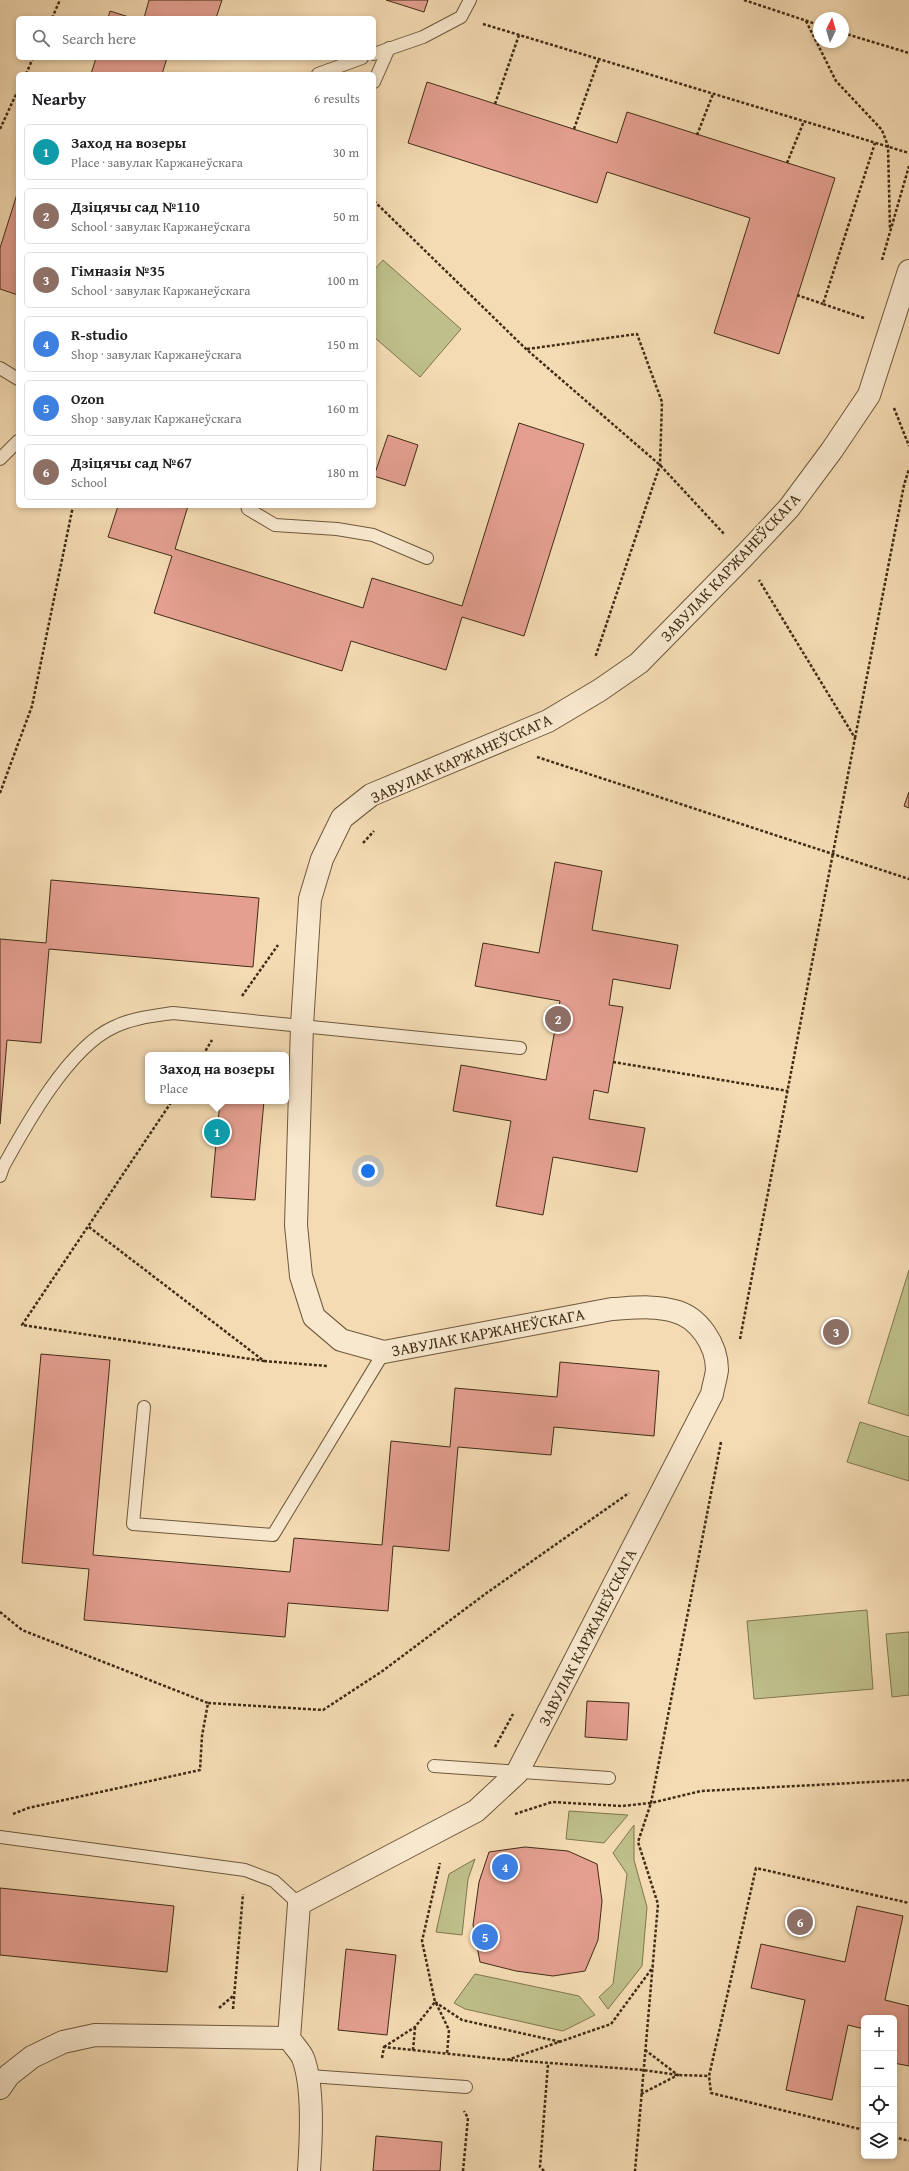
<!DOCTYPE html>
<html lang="en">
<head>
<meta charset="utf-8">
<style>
  :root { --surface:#fff; --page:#f2f2f2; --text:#202124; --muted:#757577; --line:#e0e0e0; --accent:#8f2418 }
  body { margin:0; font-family:"Gentium Book Plus",serif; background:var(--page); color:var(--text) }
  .controls { position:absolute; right:12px; bottom:12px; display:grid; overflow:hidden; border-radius:6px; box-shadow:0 2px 6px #0003 }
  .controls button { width:36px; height:36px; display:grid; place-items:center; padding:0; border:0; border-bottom:1px solid var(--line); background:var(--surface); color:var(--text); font:20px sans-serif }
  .compass { position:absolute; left:813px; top:12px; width:36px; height:36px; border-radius:50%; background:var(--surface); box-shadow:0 2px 6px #0003; rotate:5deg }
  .you { position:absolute; left:368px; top:1171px; width:14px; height:14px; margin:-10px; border:3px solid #fff; border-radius:50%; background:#1a73e8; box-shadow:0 0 0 6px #1a73e833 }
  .badge { display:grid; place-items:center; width:26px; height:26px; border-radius:50%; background:var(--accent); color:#fff; font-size:13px; font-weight:700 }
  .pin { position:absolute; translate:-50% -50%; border:2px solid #fff; box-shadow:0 1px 4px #0006 }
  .popup { position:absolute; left:145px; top:1052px; width:144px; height:52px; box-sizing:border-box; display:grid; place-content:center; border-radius:6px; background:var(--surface); filter:drop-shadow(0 1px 3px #0005); font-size:13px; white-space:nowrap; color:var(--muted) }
  .popup b { font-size:15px; color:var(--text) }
  .popup::after { content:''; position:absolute; left:50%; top:100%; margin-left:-8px; border:8px solid transparent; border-top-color:var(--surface) }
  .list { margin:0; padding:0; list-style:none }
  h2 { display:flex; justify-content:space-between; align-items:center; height:52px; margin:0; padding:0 16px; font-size:17px }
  h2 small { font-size:13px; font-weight:400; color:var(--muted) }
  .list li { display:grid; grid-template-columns:26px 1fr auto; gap:12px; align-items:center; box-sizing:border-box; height:56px; margin:0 8px 8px; padding:0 8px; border:1px solid var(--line); border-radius:6px }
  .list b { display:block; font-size:15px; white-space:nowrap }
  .list p { margin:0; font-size:13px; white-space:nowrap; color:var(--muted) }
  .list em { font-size:13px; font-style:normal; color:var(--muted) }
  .icon { flex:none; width:22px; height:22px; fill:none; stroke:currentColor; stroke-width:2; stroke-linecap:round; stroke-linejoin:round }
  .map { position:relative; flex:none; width:909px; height:2171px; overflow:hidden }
  .search { position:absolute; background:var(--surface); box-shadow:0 2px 6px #0003; left:16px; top:16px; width:360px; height:44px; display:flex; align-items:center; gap:10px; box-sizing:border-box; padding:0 14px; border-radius:6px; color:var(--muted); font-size:15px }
  .panel { position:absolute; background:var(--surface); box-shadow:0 2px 6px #0003; left:16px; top:72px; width:360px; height:436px; border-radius:6px }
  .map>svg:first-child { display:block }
</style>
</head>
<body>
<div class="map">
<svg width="909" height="2171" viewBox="0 0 909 2171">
  <rect width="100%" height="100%" fill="#f4dbb3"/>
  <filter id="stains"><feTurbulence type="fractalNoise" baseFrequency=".005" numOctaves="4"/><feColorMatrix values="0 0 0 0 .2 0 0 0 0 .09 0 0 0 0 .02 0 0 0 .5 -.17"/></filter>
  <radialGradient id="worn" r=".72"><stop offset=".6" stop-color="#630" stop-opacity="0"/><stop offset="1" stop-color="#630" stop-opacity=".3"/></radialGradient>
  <g fill="#bebf8a" stroke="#807650">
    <polygon points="383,260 461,329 420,377 374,337 374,270"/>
    <polygon points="909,1270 909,1416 868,1403"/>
    <polygon points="860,1422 909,1437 909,1481 847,1462"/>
    <polygon points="867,1610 873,1689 754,1699 747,1621"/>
    <polygon points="909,1632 909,1695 892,1697 886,1634"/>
    <polygon points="569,1811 628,1815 604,1843 566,1839"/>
    <polygon points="634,1825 634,1860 647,1907 642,1966 608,2009 599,1997 613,1984 627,1874 613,1853"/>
    <polygon points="475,1859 468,1879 462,1935 436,1932 449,1874"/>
    <polygon points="475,1974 579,1996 595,2015 563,2031 465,2009 454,2003"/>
  </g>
  <g fill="#e49f90" stroke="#412d15">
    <polygon points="149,0 222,0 216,18 144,18"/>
    <polygon points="386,0 428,0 424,12"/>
    <polygon points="110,11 132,18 108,18"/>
    <polygon points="96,58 167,58 162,74 91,74"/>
    <polygon points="427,82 617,143 627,112 835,178 779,354 714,333 750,218 607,172 597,203 408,143"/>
    <polygon points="18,191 18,295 0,289 0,248"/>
    <polygon points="519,423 584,444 524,636 462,617 446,670 351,641 342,671 154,613 172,556 108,537 118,506 188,506 175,549 363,608 372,578 462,606"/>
    <polygon points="388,435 418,445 405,486 374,476"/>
    <polygon points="909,792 909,808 904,806"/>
    <polygon points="555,862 602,871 592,930 678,945 670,989 613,979 609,1005 623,1007 608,1093 594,1090 589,1119 645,1128 637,1172 553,1157 543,1215 496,1206 511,1121 453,1111 461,1065 546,1080 560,1001 475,986 483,943 539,953"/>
    <polygon points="51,880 259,898 253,967 49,949 41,1043 7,1040 0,1124 0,939 46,943"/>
    <polygon points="220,1101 264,1101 255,1200 211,1197"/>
    <polygon points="41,1354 110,1360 93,1555 290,1572 294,1538 382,1545 391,1441 450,1447 455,1388 557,1397 560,1362 659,1371 654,1436 554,1427 551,1455 458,1447 449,1551 393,1546 388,1611 288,1603 285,1637 84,1620 89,1569 22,1563"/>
    <polygon points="587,1701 629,1703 627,1740 585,1737"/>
    <polygon points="525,1847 568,1851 597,1864 602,1901 598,1940 585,1971 553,1976 516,1971 480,1962 473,1925 479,1882 489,1852"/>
    <polygon points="0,1888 174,1906 167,1972 0,1955"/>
    <polygon points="857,1906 903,1916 885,2000 909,2006 909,2066 894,2063 894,2018 864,2018 864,2029 848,2025 832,2100 786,2090 805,2000 751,1988 761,1944 845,1962"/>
    <polygon points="346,1949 396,1955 387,2035 338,2030"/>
    <polygon points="376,2136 442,2142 440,2171 373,2171"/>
  </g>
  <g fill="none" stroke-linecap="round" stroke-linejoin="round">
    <defs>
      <g id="lane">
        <polyline points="374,54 423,37 461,17 470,0"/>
        <polyline points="318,74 362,58"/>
        <polyline points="374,82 389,48"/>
        <polyline points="0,368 18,379"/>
        <polyline points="0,459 18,441"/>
        <polyline points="247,506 248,509 275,525 337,529 373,535 427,558"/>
        <path d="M0 1176 3 1167C26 1125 69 1047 114 1027 132 1018 153 1016 173 1013L520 1048"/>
        <polyline points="144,1407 133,1524 273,1535 384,1352"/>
        <polyline points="434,1766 609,1778"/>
        <polyline points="0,1837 245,1870 274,1881 299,1904"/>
        <polyline points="309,2076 466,2087"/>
      </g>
      <g id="street">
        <polyline points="0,2088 9,2075 32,2057 63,2042 95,2035 289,2038"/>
        <path d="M309 2171C311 2140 314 2087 303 2058 300 2051 293 2045 289 2038L299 1904 476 1811 517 1773 712 1394C713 1387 716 1378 717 1370 717 1345 699 1317 674 1311 655 1305 632 1308 612 1309L384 1352 341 1340 314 1317 301 1276 296 1225 302 1025 310 899 322 859 342 818 371 795 548 721 600 690 639 663 745 555 789 508 832 450 869 395 909 271"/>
      </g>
    </defs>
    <use href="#lane" stroke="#6e583c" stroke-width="14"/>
    <use href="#street" stroke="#6e583c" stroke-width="24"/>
    <g stroke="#412d15" stroke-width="2.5" stroke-dasharray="3 2" stroke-linecap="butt">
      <polyline points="744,0 819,25"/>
      <polyline points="52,18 60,0"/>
      <polyline points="806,21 836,81 882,130 888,146 890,229"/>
      <polyline points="483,24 909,153"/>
      <polyline points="843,33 909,53"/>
      <polyline points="26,74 33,58"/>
      <polyline points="495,104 519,35"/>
      <polyline points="0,129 18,90"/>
      <polyline points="574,129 599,59"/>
      <polyline points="697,135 713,94"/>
      <polyline points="787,163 804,121"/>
      <polyline points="374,201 526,349 660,465 725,535"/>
      <polyline points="882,260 909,166"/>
      <polyline points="797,295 823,304"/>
      <polyline points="864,318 823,304 875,143"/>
      <polyline points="527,349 637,334 662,402 660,465 595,658"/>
      <polyline points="894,408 909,446"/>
      <polyline points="855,738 904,485 909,469"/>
      <polyline points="537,757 909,879"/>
      <polyline points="0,793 32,706 73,506"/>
      <polyline points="363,843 374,831"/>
      <polyline points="242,996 278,945"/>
      <polyline points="203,1055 212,1040"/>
      <polyline points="613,1062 788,1091"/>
      <polyline points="89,1227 264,1361 22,1325 172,1101"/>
      <polyline points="740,1339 855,738 759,580"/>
      <polyline points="264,1361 327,1366"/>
      <polyline points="721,1442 651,1803 701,1791 909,1780"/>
      <polyline points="0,1612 22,1630 208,1703"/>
      <polyline points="495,1747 513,1714"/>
      <polyline points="13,1814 28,1808 200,1770 202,1736 208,1703 323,1710 381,1672 488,1592 629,1493"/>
      <polyline points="515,1814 552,1802 622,1806 651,1803 638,1842 658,1904 635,2171"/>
      <polyline points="435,2002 462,2020 561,2042"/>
      <polyline points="436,2003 449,2030 447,2054"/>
      <polyline points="219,2008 233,1996"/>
      <polyline points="233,2009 243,1894"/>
      <polyline points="384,2047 415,2027 435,2002 422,1941 440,1863"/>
      <polyline points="413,2050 415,2028"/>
      <polyline points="382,2058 384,2047 507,2060 611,2024 653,1967"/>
      <polyline points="510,2060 643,2070 678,2075 709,2076"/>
      <polyline points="641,2094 678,2075 645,2050"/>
      <polyline points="864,2130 711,2093 709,2076 756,1868 909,1903"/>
      <polyline points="894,2137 909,2141"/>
      <polyline points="463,2171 468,2118 464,2111"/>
      <polyline points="544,2171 540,2167 548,2064"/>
    </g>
    <use href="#lane" stroke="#f8e8ce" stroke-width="12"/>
    <use href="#street" stroke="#f8e8ce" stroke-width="22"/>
  </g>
  <g text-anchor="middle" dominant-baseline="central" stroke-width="3.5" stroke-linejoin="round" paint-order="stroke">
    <g font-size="16" fill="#412d15" stroke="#f8e8ce">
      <text transform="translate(730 567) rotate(-47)">ЗАВУЛАК КАРЖАНЕЎСКАГА</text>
      <text transform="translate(461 758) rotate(-24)">ЗАВУЛАК КАРЖАНЕЎСКАГА</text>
      <text transform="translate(488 1332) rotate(-11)">ЗАВУЛАК КАРЖАНЕЎСКАГА</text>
      <text transform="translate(587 1637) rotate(-63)">ЗАВУЛАК КАРЖАНЕЎСКАГА</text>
    </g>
  </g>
  <rect width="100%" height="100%" filter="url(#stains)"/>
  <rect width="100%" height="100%" fill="url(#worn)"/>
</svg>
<div class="controls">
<button>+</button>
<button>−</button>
<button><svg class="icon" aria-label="locate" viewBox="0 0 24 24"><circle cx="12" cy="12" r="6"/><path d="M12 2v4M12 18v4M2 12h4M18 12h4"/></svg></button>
<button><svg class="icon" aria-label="layers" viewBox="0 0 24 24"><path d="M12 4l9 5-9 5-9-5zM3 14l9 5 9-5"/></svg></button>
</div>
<svg class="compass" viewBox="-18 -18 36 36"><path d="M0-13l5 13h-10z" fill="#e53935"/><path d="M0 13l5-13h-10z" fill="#757577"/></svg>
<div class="you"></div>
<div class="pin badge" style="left:217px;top:1132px;background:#0f9aa8">1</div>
<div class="popup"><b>Заход на возеры</b>Place</div>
<div class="pin badge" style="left:558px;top:1019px;background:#8d6e63">2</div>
<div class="pin badge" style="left:836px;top:1332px;background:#8d6e63">3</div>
<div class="pin badge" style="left:505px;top:1867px;background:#3f7fe0">4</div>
<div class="pin badge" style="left:485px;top:1937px;background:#3f7fe0">5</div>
<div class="pin badge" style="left:800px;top:1922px;background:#8d6e63">6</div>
<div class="search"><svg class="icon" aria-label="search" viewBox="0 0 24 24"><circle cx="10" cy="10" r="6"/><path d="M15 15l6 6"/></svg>Search here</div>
<section class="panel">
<h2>Nearby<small>6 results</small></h2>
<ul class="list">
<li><span class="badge" style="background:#0f9aa8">1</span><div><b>Заход на возеры</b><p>Place · завулак Каржанеўскага</p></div><em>30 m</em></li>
<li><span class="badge" style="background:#8d6e63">2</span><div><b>Дзіцячы сад №110</b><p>School · завулак Каржанеўскага</p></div><em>50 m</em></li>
<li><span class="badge" style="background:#8d6e63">3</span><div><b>Гімназія №35</b><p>School · завулак Каржанеўскага</p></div><em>100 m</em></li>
<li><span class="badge" style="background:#3f7fe0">4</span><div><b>R-studio</b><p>Shop · завулак Каржанеўскага</p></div><em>150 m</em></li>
<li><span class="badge" style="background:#3f7fe0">5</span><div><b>Ozon</b><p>Shop · завулак Каржанеўскага</p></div><em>160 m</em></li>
<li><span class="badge" style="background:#8d6e63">6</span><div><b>Дзіцячы сад №67</b><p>School</p></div><em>180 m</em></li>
</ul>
</section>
</div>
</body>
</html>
